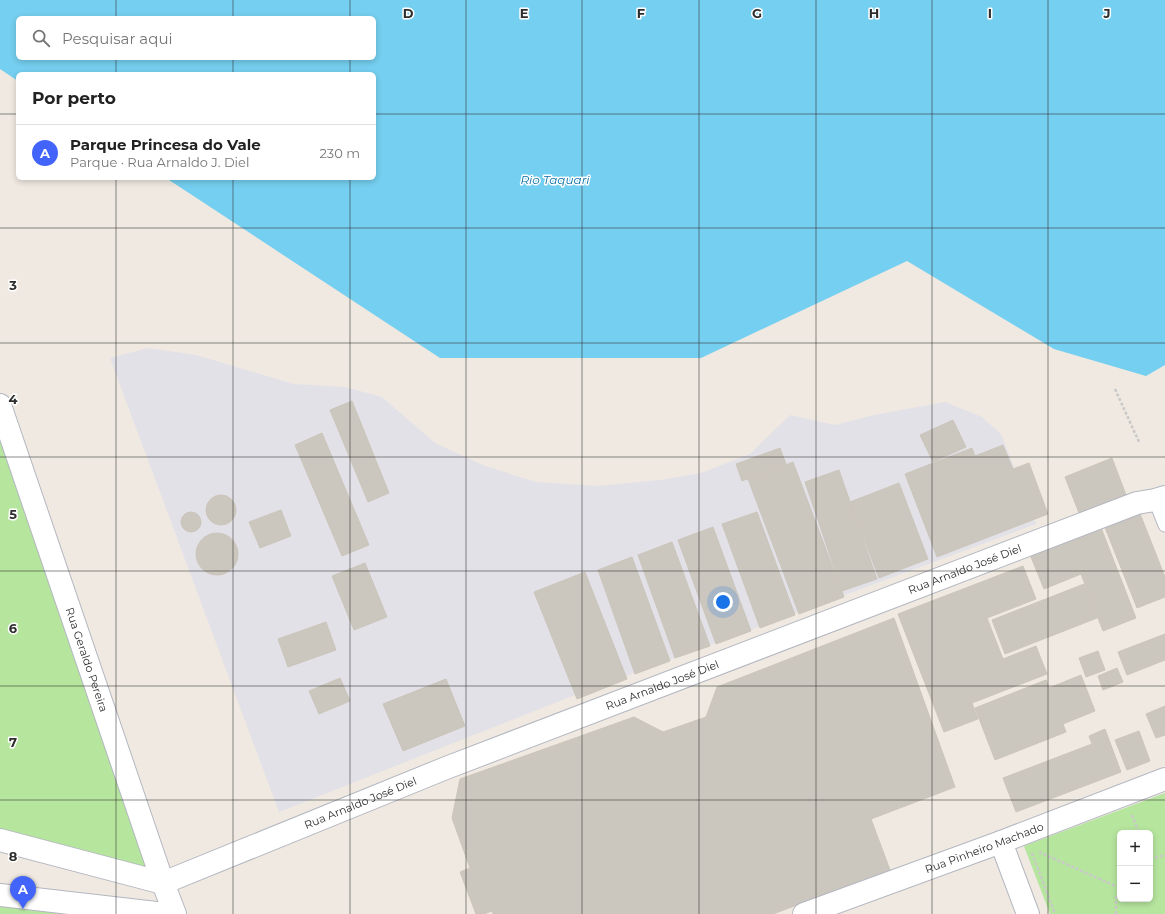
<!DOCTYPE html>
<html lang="pt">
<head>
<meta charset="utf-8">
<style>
  :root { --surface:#fff; --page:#f2f2f2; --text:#222; --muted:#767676; --line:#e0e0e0; --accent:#4264fb }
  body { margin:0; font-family:Montserrat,sans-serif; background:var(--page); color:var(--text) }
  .controls { position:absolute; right:12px; bottom:12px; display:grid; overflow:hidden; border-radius:6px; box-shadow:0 2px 6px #0003 }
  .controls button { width:36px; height:36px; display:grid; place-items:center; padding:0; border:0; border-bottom:1px solid var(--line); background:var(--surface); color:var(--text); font:20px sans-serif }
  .you { position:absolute; left:723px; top:602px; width:14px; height:14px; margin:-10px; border:3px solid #fff; border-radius:50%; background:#1a73e8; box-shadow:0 0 0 6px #1a73e833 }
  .badge { display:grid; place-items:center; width:26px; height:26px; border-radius:50%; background:var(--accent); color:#fff; font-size:13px; font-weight:700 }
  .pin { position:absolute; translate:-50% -33px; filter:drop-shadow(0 1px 2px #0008) }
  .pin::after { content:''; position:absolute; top:21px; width:14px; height:12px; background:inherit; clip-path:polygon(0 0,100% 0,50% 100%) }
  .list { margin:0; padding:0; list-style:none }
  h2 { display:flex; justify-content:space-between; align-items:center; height:52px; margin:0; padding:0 16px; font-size:17px }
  h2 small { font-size:13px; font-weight:400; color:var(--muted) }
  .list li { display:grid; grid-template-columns:26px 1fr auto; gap:12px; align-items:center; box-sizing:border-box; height:56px; padding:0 16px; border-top:1px solid var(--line) }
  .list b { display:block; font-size:15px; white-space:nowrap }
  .list p { margin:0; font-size:13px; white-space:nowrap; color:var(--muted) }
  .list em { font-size:13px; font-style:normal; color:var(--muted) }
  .icon { flex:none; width:22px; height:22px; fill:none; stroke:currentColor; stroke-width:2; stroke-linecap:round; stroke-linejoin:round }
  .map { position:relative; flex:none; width:1165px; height:914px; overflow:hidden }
  .search { position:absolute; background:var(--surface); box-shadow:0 2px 6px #0003; left:16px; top:16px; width:360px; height:44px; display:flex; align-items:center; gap:10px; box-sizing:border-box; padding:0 14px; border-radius:6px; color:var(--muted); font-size:15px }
  .panel { position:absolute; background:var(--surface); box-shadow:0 2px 6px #0003; left:16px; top:72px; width:360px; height:108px; border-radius:6px }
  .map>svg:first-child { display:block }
</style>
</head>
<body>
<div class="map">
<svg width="1165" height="914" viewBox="0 0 1165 914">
  <rect width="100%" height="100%" fill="#efe9e1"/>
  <polygon fill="#e3e1e8" points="148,348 196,355 294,384 345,387 382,397 435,443 485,466 536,482 598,486 660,480 701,473 750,454 790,415 835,425 874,415 945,402 982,417 1001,434 1036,524 575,695 279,812 110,358"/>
  <g fill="#b6e59e" fill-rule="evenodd">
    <polygon points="0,405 163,883 0,836"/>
    <path d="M1165 793V914H1050L1024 846ZM1120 833H1150V899H1120Z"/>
    <polygon points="0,904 91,914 0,914"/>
  </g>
  <path fill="#75cff0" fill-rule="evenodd" d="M0 0H1165V365L1146 376 1054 349 907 261 701 358H440L166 178H374V74H18V81L0 69ZM18 18H374V58H18Z"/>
  <g fill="#cbc7bf" stroke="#cbc5ba">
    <polygon points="352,401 389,493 368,502 330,410"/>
    <polygon points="953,420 966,447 933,462 920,435"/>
    <polygon points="322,433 369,545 342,556 295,445"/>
    <polygon points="1003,445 1013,469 1029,463 1048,514 937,557 905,474 972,448 975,456"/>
    <polygon points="780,448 786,464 742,481 736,464"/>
    <polygon points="1112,458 1126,495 1079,513 1065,477"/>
    <polygon points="793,462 844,597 799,614 748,479"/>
    <polygon points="839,470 877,579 842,591 805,482"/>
    <polygon points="899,483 928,559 879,578 850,502"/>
    <circle cx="221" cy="510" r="15"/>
    <polygon points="1137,506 1165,577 1165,597 1137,608 1102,520"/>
    <polygon points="281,510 291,536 260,548 249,522"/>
    <polygon points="757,512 795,615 760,628 722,524"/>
    <circle cx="191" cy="522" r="10"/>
    <polygon points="1100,525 1136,618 1103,631 1081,574 1044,589 1029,552"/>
    <polygon points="713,527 751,631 716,644 678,540"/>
    <circle cx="217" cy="554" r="21"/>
    <polygon points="672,542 710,646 675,658 638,555"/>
    <polygon points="632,557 670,661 635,674 598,570"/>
    <polygon points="365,563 387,617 354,630 332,576"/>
    <polygon points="1023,566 1036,599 987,618 1003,659 1036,646 1047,674 972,703 978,719 944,732 898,614"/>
    <polygon points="585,572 627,679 577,699 534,592"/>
    <polygon points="1084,584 1097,618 1005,654 992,620"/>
    <polygon points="894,618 955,787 871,819 890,870 773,914 493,914 492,911 484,914 476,914 460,872 470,868 452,818 460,779 634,717 663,732 706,717 717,687"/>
    <polygon points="326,622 336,650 288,667 278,639"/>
    <polygon points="1165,634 1165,660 1127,675 1118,652"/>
    <polygon points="1098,651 1105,670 1086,677 1079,658"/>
    <polygon points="1117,668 1123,682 1103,690 1098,676"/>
    <polygon points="1081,675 1095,711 1063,724 1066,732 995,760 975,708 1046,680 1049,688"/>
    <polygon points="340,678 350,701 319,714 309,691"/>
    <polygon points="446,679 465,726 403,751 383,704"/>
    <polygon points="1165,706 1165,735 1156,738 1146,714"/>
    <polygon points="1105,729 1121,772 1016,812 1003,778 1092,744 1089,736"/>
    <polygon points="1139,731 1150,761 1127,770 1115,740"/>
  </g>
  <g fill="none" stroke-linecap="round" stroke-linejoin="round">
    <defs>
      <polyline id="lane" points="1155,500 1165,525"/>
      <g id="street">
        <path id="s1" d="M0 405 163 883 175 914"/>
        <polyline points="0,840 163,883"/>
        <polyline points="1001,842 1028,914"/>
        <path id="s2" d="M163 883 446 768 1137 503 1155 500 1165 497"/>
        <path id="s3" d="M804 914 1001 842 1165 779"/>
      </g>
      <polyline id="secondary" points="0,895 165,914"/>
    </defs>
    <use href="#lane" stroke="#b4b7c1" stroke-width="15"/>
    <use href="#street" stroke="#b4b7c1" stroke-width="24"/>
    <use href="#secondary" stroke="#b4b7c1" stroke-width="24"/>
    <g stroke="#c9c9c9" stroke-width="2.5" stroke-dasharray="3 2" stroke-linecap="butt">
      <polyline points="1115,389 1139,442"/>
      <polyline points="1132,815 1139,833"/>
      <polyline points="1039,852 1120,888"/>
      <polyline points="1032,853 1055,914"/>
      <polyline points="1150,859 1165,855"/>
      <polyline points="1116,914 1116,898 1120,888"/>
    </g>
    <use href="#lane" stroke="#fff" stroke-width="13"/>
    <use href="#street" stroke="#fff" stroke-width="22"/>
    <use href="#secondary" stroke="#fff" stroke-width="22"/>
  </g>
  <path fill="none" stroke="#2e2e2e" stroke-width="1" stroke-opacity="0.55" d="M116 0V18M233 0V18M350 0V18M466 0V914M582 0V914M699 0V914M816 0V914M932 0V914M1048 0V914M116 58V74M233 58V74M350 58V74M0 114H18M374 114H1165M116 178V914M233 178V914M350 178V914M0 228H1165M0 343H1165M0 457H1165M0 571H1165M0 686H1165M0 800H1165"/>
  <g text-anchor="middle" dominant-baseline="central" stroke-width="3" stroke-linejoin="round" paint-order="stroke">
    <g font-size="11" fill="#2e2e2e" stroke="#fff">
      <text stroke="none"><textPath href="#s2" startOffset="861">Rua Arnaldo José Diel</textPath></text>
      <text stroke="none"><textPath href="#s1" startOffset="269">Rua Geraldo Pereira</textPath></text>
      <text stroke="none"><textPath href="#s2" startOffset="537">Rua Arnaldo José Diel</textPath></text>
      <text stroke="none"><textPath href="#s2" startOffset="213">Rua Arnaldo José Diel</textPath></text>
      <text stroke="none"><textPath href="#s3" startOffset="192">Rua Pinheiro Machado</textPath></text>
    </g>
    <g font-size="12" font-style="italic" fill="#0d6fa3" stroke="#fff">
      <text x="555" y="179">Rio Taquari</text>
    </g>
  </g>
  <g font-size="13" text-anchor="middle" font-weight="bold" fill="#2e2e2e" stroke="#fff" stroke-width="3" stroke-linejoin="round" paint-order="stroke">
    <text x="408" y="18">D</text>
    <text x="524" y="18">E</text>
    <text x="641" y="18">F</text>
    <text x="757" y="18">G</text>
    <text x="874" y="18">H</text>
    <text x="990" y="18">I</text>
    <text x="1107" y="18">J</text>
    <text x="13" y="290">3</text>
    <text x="13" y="404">4</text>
    <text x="13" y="519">5</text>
    <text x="13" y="633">6</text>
    <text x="13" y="747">7</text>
    <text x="13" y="861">8</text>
  </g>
</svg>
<div class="controls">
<button>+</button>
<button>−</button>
</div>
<div class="you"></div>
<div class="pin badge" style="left:23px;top:909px">A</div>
<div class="search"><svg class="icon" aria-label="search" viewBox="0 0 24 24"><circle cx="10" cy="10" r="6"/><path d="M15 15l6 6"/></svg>Pesquisar aqui</div>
<section class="panel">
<h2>Por perto<small></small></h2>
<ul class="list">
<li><span class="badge">A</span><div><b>Parque Princesa do Vale</b><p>Parque · Rua Arnaldo J. Diel</p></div><em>230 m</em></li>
</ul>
</section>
</div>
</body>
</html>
